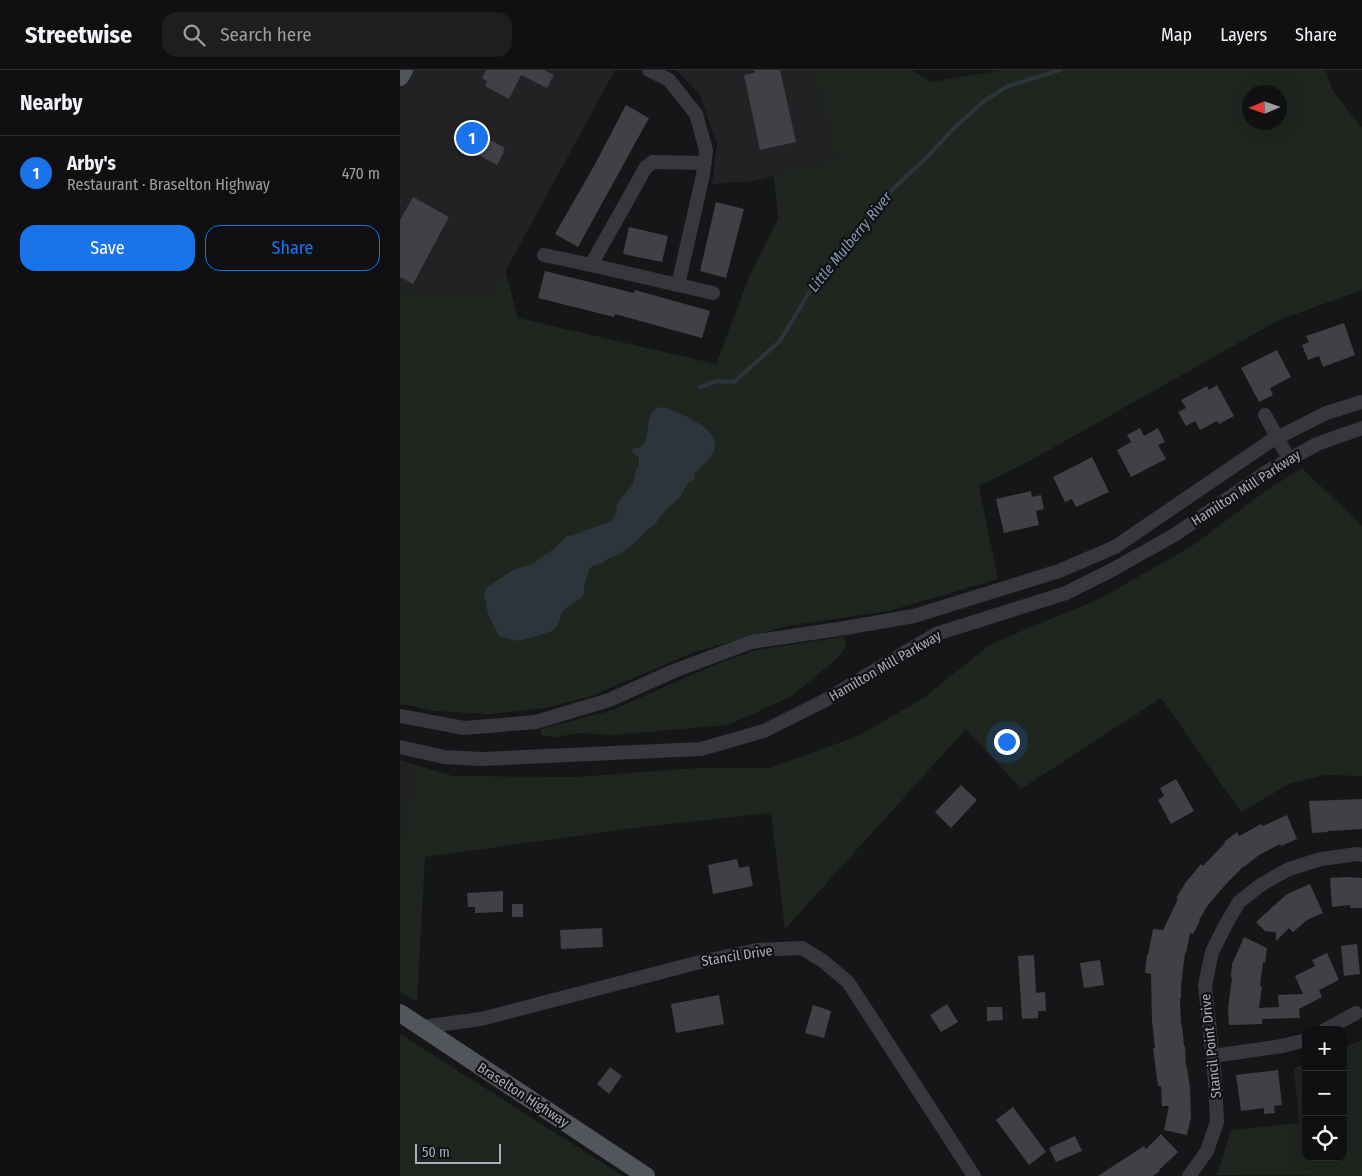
<!DOCTYPE html>
<html lang="en">
<head>
<meta charset="utf-8">
<style>
  :root { --surface:#101012; --page:#1e1e20; --text:#f1f3f6; --muted:#9c9d9f; --line:#303032; --accent:#1a73e8 }
  body { margin:0; font-family:"Fira Sans Condensed",sans-serif; background:var(--page); color:var(--text) }
  .controls { position:absolute; right:15px; bottom:15px; display:grid; overflow:hidden; border-radius:10px; box-shadow:0 5px 20px #0002 }
  .controls button { width:45px; height:45px; display:grid; place-items:center; padding:0; border:0; border-bottom:1px solid var(--line); background:var(--surface); color:var(--text); font:25px sans-serif }
  .compass { position:absolute; left:842px; top:15px; width:45px; height:45px; border-radius:50%; background:var(--surface); box-shadow:0 5px 20px #0002; rotate:268deg }
  .scale { position:absolute; left:15px; bottom:12px; width:86px; box-sizing:border-box; padding-left:5px; border:2px solid #a8adb8; border-top:0; font-size:14px; line-height:18px; white-space:nowrap; color:#a8adb8; -webkit-text-stroke:4px #111113; paint-order:stroke }
  .you { position:absolute; left:606px; top:671px; width:18px; height:18px; margin:-12px; border:4px solid #fff; border-radius:50%; background:#1a73e8; box-shadow:0 0 0 8px #1a73e833 }
  .badge { display:grid; place-items:center; width:32px; height:32px; border-radius:50%; background:var(--accent); color:#fff; font-size:16px; font-weight:700 }
  .pin { position:absolute; translate:-50% -50%; border:2px solid #fff; box-shadow:0 1px 5px #0006 }
  .list { margin:0; padding:0; list-style:none }
  h2 { display:flex; justify-content:space-between; align-items:center; height:65px; margin:0; padding:0 20px; font-size:21px }
  h2 small { font-size:16px; font-weight:400; color:var(--muted) }
  .list li { display:grid; grid-template-columns:32px 1fr auto; gap:15px; align-items:center; box-sizing:border-box; height:75px; padding:0 20px; border-top:1px solid var(--line) }
  .list b { display:block; font-size:19px; white-space:nowrap }
  .list p { margin:0; font-size:16px; white-space:nowrap; color:var(--muted) }
  .list em { font-size:16px; font-style:normal; color:var(--muted) }
  .actions { display:flex; gap:10px; padding:15px 20px }
  .actions a { flex:1; padding:11px 0; border:1px solid var(--accent); border-radius:15px; text-align:center; font-size:18px; color:var(--accent) }
  .actions .main { background:var(--accent); color:#fff }
  .icon { flex:none; width:28px; height:28px; fill:none; stroke:currentColor; stroke-width:2; stroke-linecap:round; stroke-linejoin:round }
  .map { position:relative; flex:none; width:962px; height:1106px; overflow:hidden }
  header { display:flex; align-items:center; gap:30px; box-sizing:border-box; height:70px; padding:0 25px; background:var(--surface); border-bottom:1px solid var(--line) }
  header strong { font-size:24px }
  nav { display:flex; gap:28px; margin-inline-start:auto; font-size:18px }
  .search { width:350px; height:45px; background:var(--page); display:flex; align-items:center; gap:12px; box-sizing:border-box; padding:0 18px; border-radius:15px; color:var(--muted); font-size:19px }
  main { display:flex }
  aside { flex:1; background:var(--surface) }
  .map>svg:first-child { display:block }
</style>
</head>
<body>
<header>
<strong>Streetwise</strong>
<div class="search"><svg class="icon" aria-label="search" viewBox="0 0 24 24"><circle cx="10" cy="10" r="6"/><path d="M15 15l6 6"/></svg>Search here</div>
<nav><a>Map</a><a>Layers</a><a>Share</a></nav>
</header>
<main>
<aside>
<h2>Nearby<small></small></h2>
<ul class="list">
<li><span class="badge">1</span><div><b>Arby's</b><p>Restaurant · Braselton Highway</p></div><em>470 m</em></li>
</ul>
<div class="actions"><a class="main">Save</a><a>Share</a></div>
</aside>
<div class="map">
<svg width="962" height="1106" viewBox="0 0 962 1106">
  <rect width="100%" height="100%" fill="#161618"/>
  <g fill="#222225">
    <polygon points="0,0 215,0 93,224 42,227 0,221"/>
    <polygon points="276,0 413,0 439,89 354,111 312,114 317,74 300,25"/>
    <polygon points="0,690 16,695 1,774 0,789"/>
  </g>
  <g fill="#1e261f" fill-rule="evenodd">
    <path d="M413 0H512L531 12 603 0H926L932 20 962 58V220L879 250 635 388 579 416 598 509 489 541 387 556 294 582 192 626 146 638 91 644 34 641 3 634 0 635V221L42 226 93 224 105 200 118 248 316 294 350 205 378 149 374 105 438 89ZM849 22H879V52H849Z"/>
    <polygon points="902,398 962,456 962,706 924,705 891,713 841,742 761,628 621,719 566,659 385,859 371,743 226,759 25,787 17,932 0,922 0,789 1,774 16,695 53,706 176,707 298,698 370,698 458,666 522,629 591,574 699,529 792,476 864,422"/>
    <polygon points="442,567 446,571 445,578 436,589 392,626 328,655 213,665 178,663 157,667 141,665 141,659 213,640 264,617 324,591 357,580"/>
    <polygon points="0,964 223,1106 0,1106"/>
    <polygon points="962,970 962,1106 817,1105 831,1060 899,1053 894,998 906,993 906,1087 943,1087 943,978"/>
  </g>
  <path fill="#2c353c" d="M265 337C280 344 323 359 314 381 310 392 299 396 294 405L295 409 288 413 280 427 262 444 256 453 244 463 238 470 220 484 207 489 203 493 192 496 189 500 184 516V524L180 529 168 536 162 543 157 556 152 561 138 566 118 571 99 566 88 544 84 523 87 517 113 500 132 494 155 478 167 465 171 466 211 451 216 445 217 435 222 427 233 414 236 400 239 395V387L232 382 233 378C252 381 245 354 251 344 252 342 255 340 256 338Z"/>
  <g fill="none" stroke-linecap="round" stroke-linejoin="round">
    <polyline stroke="#2c353c" stroke-width="4" points="300,317 317,311 334,312 380,271 418,208 480,131 527,87 554,58 583,32 608,16 660,0"/>
  </g>
  <g fill="#404145">
    <polygon points="86,0 144,0 154,5 147,18 121,5 109,29 85,16 87,11 82,8"/>
    <polygon points="354,0 380,0 396,72 360,80 344,5 355,3"/>
    <polygon points="226,35 249,48 178,177 155,164 194,96"/>
    <polygon points="61,52 91,68 90,70 105,78 103,81 104,82 97,95 60,75 62,73 52,68"/>
    <polygon points="13,127 49,147 13,214 0,207 0,150"/>
    <polygon points="316,132 344,139 326,208 300,201"/>
    <polygon points="229,157 268,166 262,192 223,184"/>
    <polygon points="145,201 234,223 235,220 310,241 302,268 215,244 214,247 138,228"/>
    <polygon points="944,253 955,285 923,297 919,286 908,290 902,275 909,272 906,266"/>
    <polygon points="877,280 891,307 870,318 873,325 859,332 841,298"/>
    <polygon points="817,315 834,346 819,354 817,351 800,360 795,351 786,356 778,342 786,338 781,330 807,316 809,320"/>
    <polygon points="740,358 744,366 758,358 765,372 758,375 766,389 731,407 717,380 731,372 727,365"/>
    <polygon points="692,387 709,422 676,437 672,429 665,432 653,407"/>
    <polygon points="631,421 632,427 641,425 644,439 636,441 639,455 604,463 596,429"/>
    <polygon points="776,709 794,741 771,754 758,730 764,726 760,718"/>
    <polygon points="561,715 577,730 551,758 535,742"/>
    <polygon points="962,729 962,759 928,761 928,762 912,763 909,731"/>
    <polygon points="887,745 897,769 881,776 880,774 859,785 844,797 844,796 826,814 808,835 799,850 800,851 793,864 790,863 786,883 785,883 781,916 781,928 780,928 781,955 782,955 784,976 785,976 786,997 787,997 790,1018 791,1047 787,1065 764,1060 769,1036 762,1036 761,1016 758,1016 753,978 755,978 752,951 751,904 745,903 747,885 748,885 753,859 763,860 778,829 776,828 786,812 801,794 803,796 825,773 824,772 837,762 839,766 861,754 863,756"/>
    <polygon points="337,789 339,798 349,796 353,816 313,824 308,795"/>
    <polygon points="945,807 962,808 962,838 950,838 950,835 932,837 930,808"/>
    <polygon points="910,814 923,843 907,850 893,862 889,858 876,871 876,862 865,861 856,852 887,824"/>
    <polygon points="103,821 103,842 75,843 75,837 68,837 67,823"/>
    <rect x="112" y="834" width="11" height="13"/>
    <polygon points="202,858 203,877 161,879 160,860"/>
    <polygon points="844,867 867,878 865,893 863,892 860,916 862,916 859,938 879,937 878,925 903,924 895,906 915,896 912,890 927,883 939,910 919,920 922,927 899,939 900,948 862,949 862,954 829,955 828,938 832,908 831,907 832,894"/>
    <polygon points="957,874 960,904 944,906 941,876"/>
    <polygon points="634,885 636,923 645,922 646,941 638,941 638,948 622,949 618,886"/>
    <polygon points="700,890 704,915 684,918 680,893"/>
    <polygon points="319,925 324,954 276,963 271,934"/>
    <polygon points="547,934 558,952 541,962 530,945"/>
    <polygon points="413,935 431,941 424,968 405,963"/>
    <polygon points="587,937 602,937 603,950 587,951"/>
    <polygon points="210,997 222,1006 209,1024 197,1014"/>
    <polygon points="878,1000 882,1035 874,1036 875,1043 864,1044 864,1038 841,1041 836,1005"/>
    <polygon points="613,1037 646,1082 629,1095 596,1050"/>
    <polygon points="761,1064 778,1082 759,1100 760,1101 753,1106 698,1106 744,1076 746,1079"/>
    <polygon points="675,1066 682,1081 656,1092 649,1078"/>
  </g>
  <g fill="none" stroke-linecap="round" stroke-linejoin="round">
    <g stroke="#37383d" stroke-width="14">
      <polyline points="249,0 269,10 296,44 306,80 303,105 278,215 191,195 246,97 253,92 305,93"/>
      <polyline points="144,185 191,195"/>
      <polyline points="278,215 313,223"/>
      <polyline points="865,345 889,389"/>
      <polyline points="0,646 64,658 136,652 209,630 274,601 351,572 445,558 514,546 659,501 715,477 869,372 926,343 962,332"/>
      <polyline points="0,677 44,687 82,689 301,679 364,661 422,632 536,564 666,523 712,500 776,464 868,401 917,374 962,358"/>
      <polyline points="22,957 81,949 300,892 357,880 402,878 423,891 448,912 574,1106"/>
      <polyline points="925,960 956,943"/>
      <polyline points="813,986 882,976 906,970"/>
      <polyline points="789,1106 807,1081 817,1052 815,1010 805,915 812,882 825,856 839,832 862,814 889,799 921,789 957,784 962,785"/>
    </g>
    <g stroke="#53555c" stroke-width="18">
      <polyline points="0,7 4,0"/>
      <polyline points="0,943 246,1106"/>
    </g>
  </g>
  <g text-anchor="middle" dominant-baseline="central" stroke-width="4.5" stroke-linejoin="round" paint-order="stroke">
    <g font-size="14" fill="#a8adb8" stroke="#111113">
      <text transform="translate(846 418) rotate(-33)">Hamilton Mill Parkway</text>
      <text transform="translate(485 596) rotate(-30)">Hamilton Mill Parkway</text>
      <text transform="translate(337 886) rotate(-9)">Stancil Drive</text>
      <text transform="translate(811 976) rotate(-96)">Stancil Point Drive</text>
      <text transform="translate(123 1025) rotate(33)">Braselton Highway</text>
    </g>
    <g font-size="15" font-style="italic" fill="#7f9bb3" stroke="#111113">
      <text transform="translate(450 172) rotate(-51)">Little Mulberry River</text>
    </g>
  </g>
</svg>
<div class="controls">
<button>+</button>
<button>−</button>
<button><svg class="icon" aria-label="locate" viewBox="0 0 24 24"><circle cx="12" cy="12" r="6"/><path d="M12 2v4M12 18v4M2 12h4M18 12h4"/></svg></button>
</div>
<svg class="compass" viewBox="-18 -18 36 36"><path d="M0-13l5 13h-10z" fill="#e53935"/><path d="M0 13l5-13h-10z" fill="#9c9d9f"/></svg>
<div class="scale">50 m</div>
<div class="you"></div>
<div class="pin badge" style="left:72px;top:68px">1</div>
</div>
</main>
</body>
</html>
